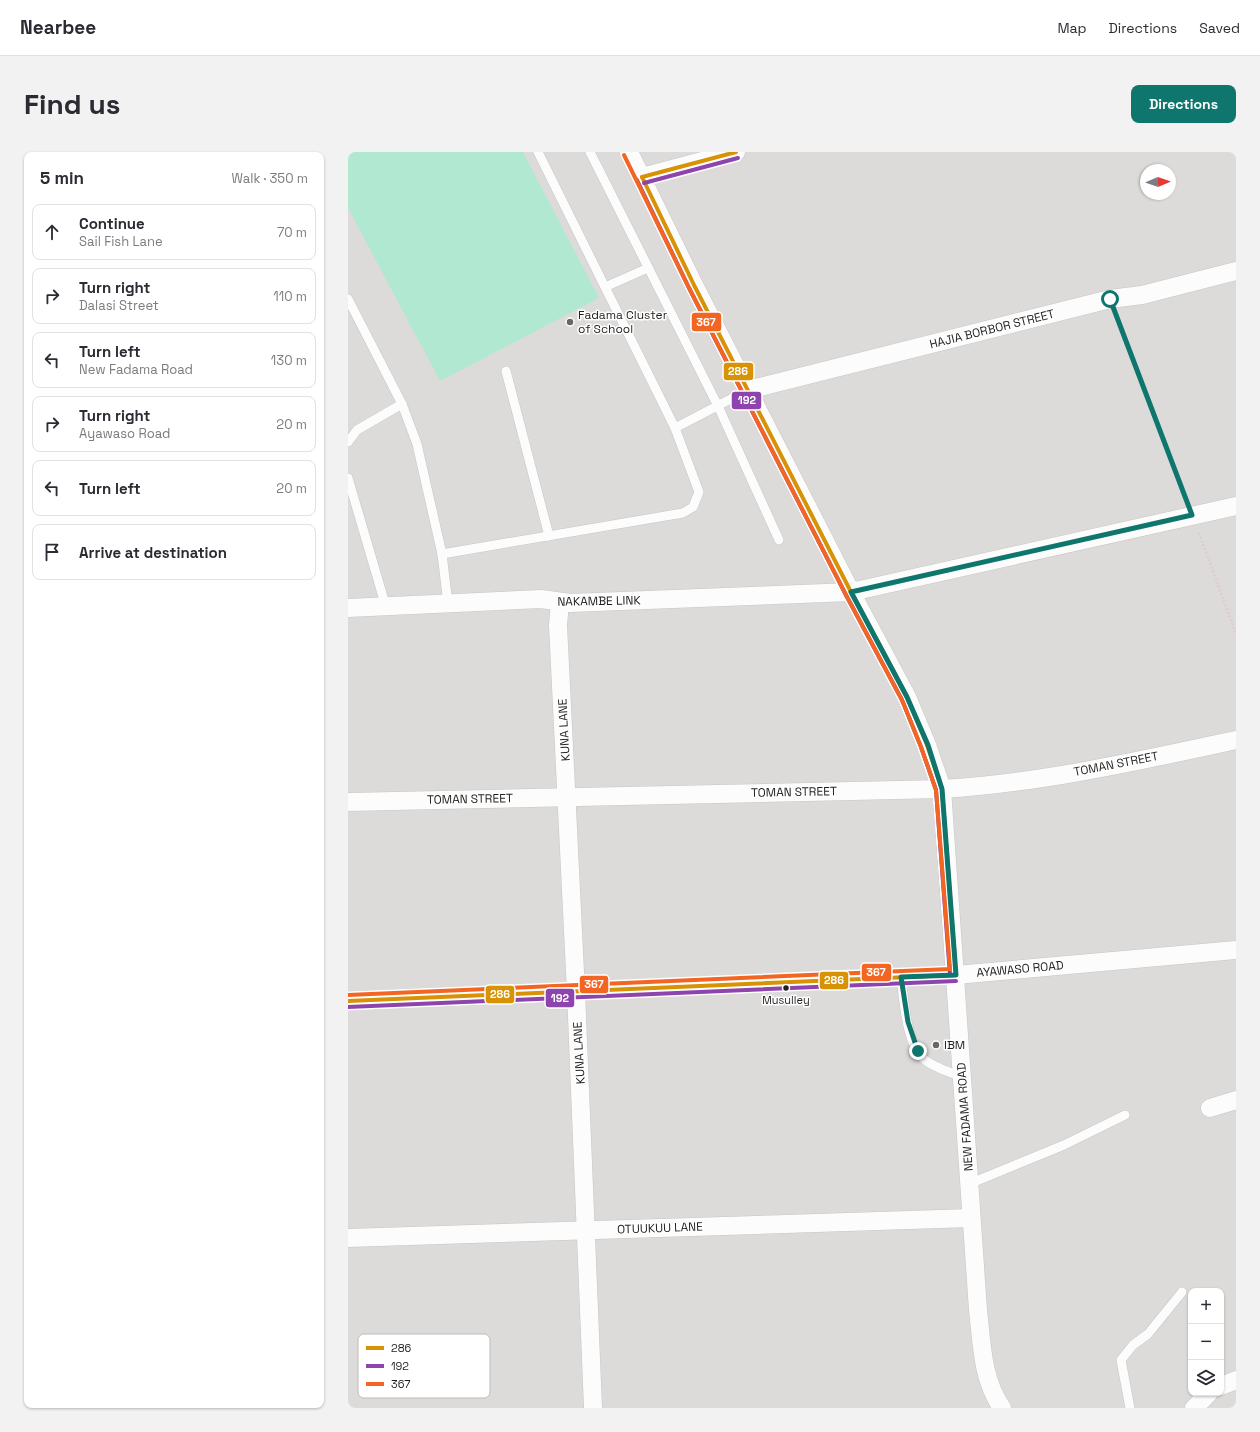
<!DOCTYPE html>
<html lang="en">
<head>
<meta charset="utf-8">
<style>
  :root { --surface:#fff; --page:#f2f2f3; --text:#2b2b33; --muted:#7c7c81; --line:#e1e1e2; --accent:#0f766e }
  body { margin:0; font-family:"Space Grotesk",sans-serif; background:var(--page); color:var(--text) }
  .controls { position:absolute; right:12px; bottom:12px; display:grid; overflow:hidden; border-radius:8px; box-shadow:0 1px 3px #0004 }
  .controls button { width:36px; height:36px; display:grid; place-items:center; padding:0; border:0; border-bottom:1px solid var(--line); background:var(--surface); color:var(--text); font:20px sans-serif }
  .compass { position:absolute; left:792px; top:12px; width:36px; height:36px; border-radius:50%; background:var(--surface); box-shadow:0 1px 3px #0004; rotate:88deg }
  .stop { position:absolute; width:12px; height:12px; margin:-9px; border:3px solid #0f766e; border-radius:50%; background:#fff }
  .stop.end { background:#0f766e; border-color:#fff; box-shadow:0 1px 4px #0008 }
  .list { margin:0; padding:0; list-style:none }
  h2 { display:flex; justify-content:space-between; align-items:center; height:52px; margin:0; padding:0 16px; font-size:17px }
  h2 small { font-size:13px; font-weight:400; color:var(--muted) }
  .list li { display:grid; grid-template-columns:26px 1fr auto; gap:12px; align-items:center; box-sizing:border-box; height:56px; margin:0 8px 8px; padding:0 8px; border:1px solid var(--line); border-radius:8px }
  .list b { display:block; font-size:15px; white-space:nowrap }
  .list p { margin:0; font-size:13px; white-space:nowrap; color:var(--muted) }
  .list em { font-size:13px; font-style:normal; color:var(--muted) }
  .icon { flex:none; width:22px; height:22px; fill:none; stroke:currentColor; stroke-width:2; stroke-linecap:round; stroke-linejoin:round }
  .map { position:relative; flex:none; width:888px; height:1256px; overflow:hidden; border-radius:8px }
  header { display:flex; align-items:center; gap:24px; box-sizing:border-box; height:56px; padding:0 20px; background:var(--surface); border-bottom:1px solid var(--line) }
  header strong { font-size:19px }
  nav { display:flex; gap:22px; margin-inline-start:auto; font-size:14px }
  .intro { display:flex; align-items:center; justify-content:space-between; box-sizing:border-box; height:96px; padding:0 24px }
  h1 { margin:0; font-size:28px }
  .button { padding:10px 18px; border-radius:8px; background:var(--accent); color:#fff; font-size:14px; font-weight:700 }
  main { display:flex; gap:24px; padding:0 24px }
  aside { flex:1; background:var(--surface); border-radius:8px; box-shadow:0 1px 3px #0004 }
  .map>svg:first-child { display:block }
</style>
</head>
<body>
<header>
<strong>Nearbee</strong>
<nav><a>Map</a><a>Directions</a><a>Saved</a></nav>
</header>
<div class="intro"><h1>Find us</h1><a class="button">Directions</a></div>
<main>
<aside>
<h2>5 min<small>Walk · 350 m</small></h2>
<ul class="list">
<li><svg class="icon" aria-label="ahead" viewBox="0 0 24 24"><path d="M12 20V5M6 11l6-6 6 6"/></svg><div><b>Continue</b><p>Sail Fish Lane</p></div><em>70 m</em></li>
<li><svg class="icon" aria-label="right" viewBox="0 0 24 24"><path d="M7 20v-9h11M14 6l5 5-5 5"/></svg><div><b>Turn right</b><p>Dalasi Street</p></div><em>110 m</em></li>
<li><svg class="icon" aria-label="left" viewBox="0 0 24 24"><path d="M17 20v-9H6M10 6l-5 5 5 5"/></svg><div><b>Turn left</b><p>New Fadama Road</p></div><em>130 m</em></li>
<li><svg class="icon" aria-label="right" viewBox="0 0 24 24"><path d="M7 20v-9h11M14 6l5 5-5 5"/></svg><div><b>Turn right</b><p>Ayawaso Road</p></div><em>20 m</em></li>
<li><svg class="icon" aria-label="left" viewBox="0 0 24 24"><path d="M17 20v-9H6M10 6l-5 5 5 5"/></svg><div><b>Turn left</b></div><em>20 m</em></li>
<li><svg class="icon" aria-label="arrive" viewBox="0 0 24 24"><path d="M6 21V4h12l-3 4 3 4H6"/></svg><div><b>Arrive at destination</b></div></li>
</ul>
</aside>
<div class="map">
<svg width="888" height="1256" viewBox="0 0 888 1256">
  <rect width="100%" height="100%" fill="#eeece8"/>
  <path fill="#dddbd9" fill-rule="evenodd" d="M0 0H888V1256H0ZM798 18H822V42H798ZM843 1139H873V1241H843Z"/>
  <polygon fill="#b1e8d2" points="0,0 175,0 251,146 92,229 0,56"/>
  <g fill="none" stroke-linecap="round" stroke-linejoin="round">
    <defs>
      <g id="service">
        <polyline points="242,0 370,254 431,388"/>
        <polyline points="257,135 300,116"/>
        <polyline points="0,147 54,252 69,292 94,402 100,452"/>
        <polyline points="158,219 201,384"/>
        <polyline points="327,276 400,238"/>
        <polyline points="0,290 9,278 54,252"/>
        <polyline points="0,326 38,455"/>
        <polyline points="94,402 335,361 345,355 351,340 327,276 190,0"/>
        <path d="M553 825C556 848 558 893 577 908 585 915 604 921 614 925"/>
        <polyline points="621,1032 716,993 777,963"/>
        <polyline points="782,1256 773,1208 785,1193 800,1182 834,1140"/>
      </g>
      <g id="minor">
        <path d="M281 0 346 133 503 440 559 545 579 593 594 637 630 1158C634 1192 634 1228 654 1256"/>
        <polyline points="294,25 388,0"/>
        <polyline points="400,238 762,147 794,143 888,119"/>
        <polyline points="212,451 210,473 228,840 245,1256"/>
        <polyline points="0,456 193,447 222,451 503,440 888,354"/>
        <path d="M0 650 594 637C693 631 791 609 888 588"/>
        <polyline points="0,849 608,823 888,798"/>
        <polyline points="862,956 888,948"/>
        <polyline points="0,1086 623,1066"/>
        <polyline points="873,1234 888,1228"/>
        <polyline points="846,1256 861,1241"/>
      </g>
    </defs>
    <use href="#service" stroke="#c6c6c4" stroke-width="10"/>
    <use href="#minor" stroke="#c6c6c4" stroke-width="19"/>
    <g stroke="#dccdca" stroke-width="2.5" stroke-dasharray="2 2" stroke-linecap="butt">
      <polyline points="769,165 837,345"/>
      <polyline points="851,381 888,482"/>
    </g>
    <use href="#service" stroke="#fcfcfc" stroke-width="9"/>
    <use href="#minor" stroke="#fcfcfc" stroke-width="18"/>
    <defs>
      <g id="bus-1">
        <polyline points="294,25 346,133 503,440 559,545 579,593 594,637 608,823"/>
        <polyline points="294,25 388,0"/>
        <polyline points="0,849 608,823"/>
      </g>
      <g id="bus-2">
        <polyline points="289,28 341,136 498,443 554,548 573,595 588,638 602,823"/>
        <polyline points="296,31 390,6"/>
        <polyline points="0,855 608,829"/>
      </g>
      <polyline id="bus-3" points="0,843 602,817 588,638 573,595 554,548 498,443 341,136 276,3"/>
    </defs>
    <use href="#bus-1" stroke="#fff" stroke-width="7"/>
    <use href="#bus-2" stroke="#fff" stroke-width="7"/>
    <use href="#bus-3" stroke="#fff" stroke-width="7"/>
    <use href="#bus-1" stroke="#d79205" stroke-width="4"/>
    <use href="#bus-2" stroke="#8e44ad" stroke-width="4"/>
    <use href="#bus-3" stroke="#f26522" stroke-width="4"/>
  </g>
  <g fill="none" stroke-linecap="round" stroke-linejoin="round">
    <polyline stroke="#0f766e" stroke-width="5" points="570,899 560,870 553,825 608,823 594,637 580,593 559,545 503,440 844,363 762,147"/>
  </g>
  <g fill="#676765" stroke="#fff" stroke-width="1.5">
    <circle cx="222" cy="170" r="4"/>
    <circle cx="588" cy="893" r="4"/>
  </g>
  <circle fill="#1f1f1f" stroke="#fff" stroke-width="1.5" cx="438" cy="836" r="3.5"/>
  <g text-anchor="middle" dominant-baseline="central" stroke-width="3" stroke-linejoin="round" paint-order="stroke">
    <g font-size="11" fill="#1f1f1f" stroke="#fff">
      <text x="438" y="848">Musulley</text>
    </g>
    <g font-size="12" fill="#1f1f1f" stroke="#fff" text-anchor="start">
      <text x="230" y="163">Fadama Cluster<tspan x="230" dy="14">of School</tspan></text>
      <text x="596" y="893">IBM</text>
    </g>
    <g font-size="12" fill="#1f1f1f" stroke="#fff">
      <text transform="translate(644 177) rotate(-14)">HAJIA BORBOR STREET</text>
      <text transform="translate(251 449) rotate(-1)">NAKAMBE LINK</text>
      <text transform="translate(216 578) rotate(-93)">KUNA LANE</text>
      <text transform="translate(768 612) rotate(-11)">TOMAN STREET</text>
      <text transform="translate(446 640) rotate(-1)">TOMAN STREET</text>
      <text transform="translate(122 647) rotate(-1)">TOMAN STREET</text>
      <text transform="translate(672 817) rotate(-5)">AYAWASO ROAD</text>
      <text transform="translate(231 901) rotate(-93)">KUNA LANE</text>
      <text transform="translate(617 965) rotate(-94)">NEW FADAMA ROAD</text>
      <text transform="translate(312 1076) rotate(-2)">OTUUKUU LANE</text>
    </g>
  </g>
  <rect x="10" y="1182" width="132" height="64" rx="6" fill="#fff" stroke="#bcbcbc" stroke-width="1"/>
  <rect x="18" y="1194" width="18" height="4" fill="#d79205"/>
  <rect x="18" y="1212" width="18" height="4" fill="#8e44ad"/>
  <rect x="18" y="1230" width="18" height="4" fill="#f26522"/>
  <g font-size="11" fill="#1f1f1f">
    <text x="43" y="1200">286</text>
    <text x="43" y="1218">192</text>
    <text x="43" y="1236">367</text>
  </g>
  <g stroke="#fff" stroke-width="1.5">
    <rect x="343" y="160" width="31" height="20" rx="4" fill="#f26522"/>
    <rect x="375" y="210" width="31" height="19" rx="4" fill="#d79205"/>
    <rect x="383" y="239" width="31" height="19" rx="4" fill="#8e44ad"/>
    <rect x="513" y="811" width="31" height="19" rx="4" fill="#f26522"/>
    <rect x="471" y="819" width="30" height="19" rx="4" fill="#d79205"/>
    <rect x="231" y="823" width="30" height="19" rx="4" fill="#f26522"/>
    <rect x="137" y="833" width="30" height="19" rx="4" fill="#d79205"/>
    <rect x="197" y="836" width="30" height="20" rx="4" fill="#8e44ad"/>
  </g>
  <g font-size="11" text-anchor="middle" font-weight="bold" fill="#fff">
    <text x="358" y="174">367</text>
    <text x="390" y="223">286</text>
    <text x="399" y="252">192</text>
    <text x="528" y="824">367</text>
    <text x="486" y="832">286</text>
    <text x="246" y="836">367</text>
    <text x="152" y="846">286</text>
    <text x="212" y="850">192</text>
  </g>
</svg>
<div class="controls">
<button>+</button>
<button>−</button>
<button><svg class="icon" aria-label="layers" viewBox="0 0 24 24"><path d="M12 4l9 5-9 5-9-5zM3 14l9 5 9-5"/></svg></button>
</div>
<svg class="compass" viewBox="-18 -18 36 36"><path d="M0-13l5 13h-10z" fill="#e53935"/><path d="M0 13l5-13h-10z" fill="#7c7c81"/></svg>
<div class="stop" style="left:762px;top:147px"></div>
<div class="stop end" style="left:570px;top:899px"></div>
</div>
</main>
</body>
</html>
